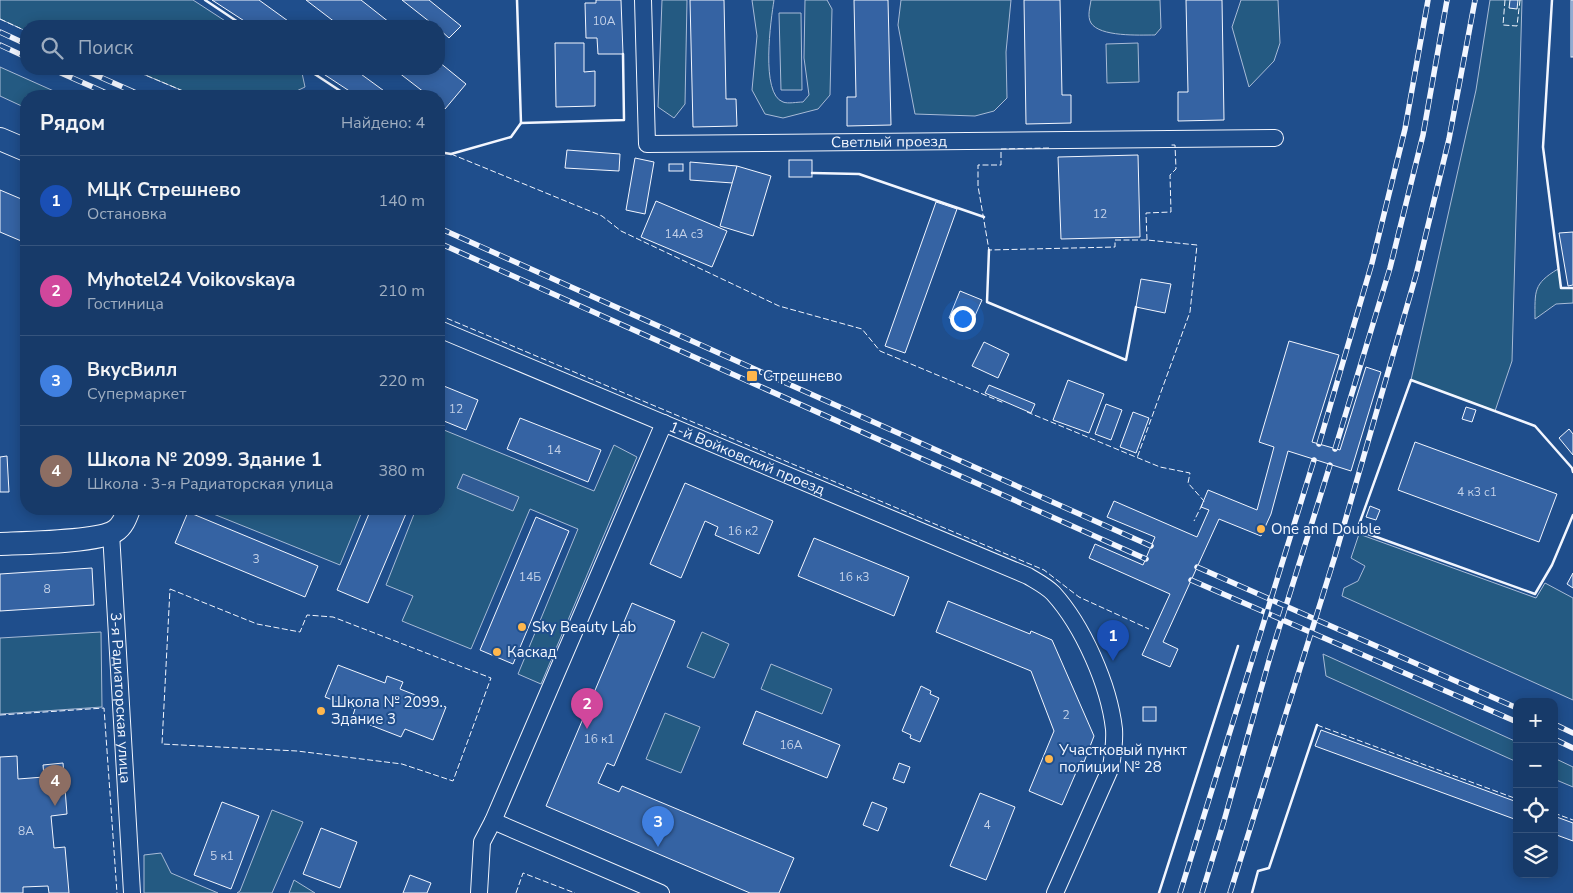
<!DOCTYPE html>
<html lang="ru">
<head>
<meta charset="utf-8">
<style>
  :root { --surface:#173a69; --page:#244571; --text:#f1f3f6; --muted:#9eadc0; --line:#36547d; --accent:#bca0f2 }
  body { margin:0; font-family:"Nunito Sans",sans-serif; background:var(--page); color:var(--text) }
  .controls { position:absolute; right:15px; bottom:15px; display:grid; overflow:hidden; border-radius:10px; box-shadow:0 2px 12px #0003 }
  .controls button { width:45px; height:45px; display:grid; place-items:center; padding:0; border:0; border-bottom:1px solid var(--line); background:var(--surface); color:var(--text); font:25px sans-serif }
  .you { position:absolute; left:962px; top:318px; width:18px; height:18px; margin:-12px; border:4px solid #fff; border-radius:50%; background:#1a73e8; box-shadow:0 0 0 8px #1a73e833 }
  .badge { display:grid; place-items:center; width:32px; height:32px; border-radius:50%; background:var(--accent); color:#fff; font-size:16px; font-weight:700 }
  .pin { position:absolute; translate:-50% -41px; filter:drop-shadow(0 1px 2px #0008) }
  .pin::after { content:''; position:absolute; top:26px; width:18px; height:15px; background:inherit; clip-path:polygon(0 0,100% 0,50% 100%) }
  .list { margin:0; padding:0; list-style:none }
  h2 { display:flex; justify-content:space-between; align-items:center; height:65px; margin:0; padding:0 20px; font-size:21px }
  h2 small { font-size:16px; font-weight:400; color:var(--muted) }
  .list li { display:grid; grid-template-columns:32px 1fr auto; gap:15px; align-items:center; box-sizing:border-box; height:90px; padding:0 20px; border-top:1px solid var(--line) }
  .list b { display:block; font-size:19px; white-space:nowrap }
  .list p { margin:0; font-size:16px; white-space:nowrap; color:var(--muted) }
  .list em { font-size:16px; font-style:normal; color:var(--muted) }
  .icon { flex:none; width:28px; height:28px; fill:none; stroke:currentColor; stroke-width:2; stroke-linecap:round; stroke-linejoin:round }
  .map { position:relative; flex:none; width:1573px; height:893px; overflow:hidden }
  .search { position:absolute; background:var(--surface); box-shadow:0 2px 12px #0003; left:20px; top:20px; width:425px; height:55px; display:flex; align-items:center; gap:12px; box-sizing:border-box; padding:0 18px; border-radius:20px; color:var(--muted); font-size:19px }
  .panel { position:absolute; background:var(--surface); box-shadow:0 2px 12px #0003; left:20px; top:90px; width:425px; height:425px; border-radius:20px }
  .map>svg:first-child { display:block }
</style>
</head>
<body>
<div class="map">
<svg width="1573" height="893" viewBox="0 0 1573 893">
  <rect width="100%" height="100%" fill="#1f4e8c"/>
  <g fill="#245a82" stroke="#a8bbd7">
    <polygon points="0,0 193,0 233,26 26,26 26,31 0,19"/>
    <polygon points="662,0 687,0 685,104 674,118 658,107"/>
    <path d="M752 0H774C771 19 760 94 783 102 788 104 797 102 803 102L809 95 804 58 805 0H827L832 9 830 95 818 109 783 118 765 114 752 90 757 36Z"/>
    <polygon points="901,0 1011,0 1006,52 1007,98 994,111 975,116 915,114 898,25"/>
    <path d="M1091 0H1160L1161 28 1155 35C1139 35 1100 37 1091 23 1087 16 1090 8 1091 0Z"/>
    <polygon points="1241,0 1278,0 1280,43 1274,61 1249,87 1232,27"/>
    <polygon points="1490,0 1522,0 1512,361 1495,411 1411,380 1476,90"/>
    <polygon points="779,13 801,13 802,90 781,90"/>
    <polygon points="1138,43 1139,82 1107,83 1106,44"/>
    <polygon points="0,67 65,96 26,96 26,108 0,96"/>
    <polygon points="131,69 295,69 302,73 305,87 286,96 263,91 261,96 195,96"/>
    <path d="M1558 269 1561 288H1573V303L1556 304 1535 319C1535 291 1533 284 1558 269Z"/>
    <polygon points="439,428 594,491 614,445 637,457 541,684 518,674 578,529 530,509 471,649 402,621 413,596 386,585 416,509 439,509"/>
    <polygon points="201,509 363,509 340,565"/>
    <polygon points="1359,534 1536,598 1545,583 1573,598 1573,700 1342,596 1344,588 1358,581 1365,566 1351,558"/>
    <polygon points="101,632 102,707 0,714 0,638"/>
    <polygon points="702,632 729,644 714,678 687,667"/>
    <polygon points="1323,654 1517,742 1517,762 1326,676"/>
    <polygon points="771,664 832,689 822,714 761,689"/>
    <polygon points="665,713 700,727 681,773 646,759"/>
    <polygon points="1554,758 1573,767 1573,787 1554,779"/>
    <polygon points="272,810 303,822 272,893 237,893 240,891"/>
    <polygon points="161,853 171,873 218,893 144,893 144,855"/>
    <polygon points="294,880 315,893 289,893"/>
  </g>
  <polygon fill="#305b95" stroke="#a8bbd7" points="463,474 519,497 513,511 457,488"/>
  <g fill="#3563a3" stroke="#f2f6ff">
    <polygon points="212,0 259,0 295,26 252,26"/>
    <polygon points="306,0 361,0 394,26 340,26"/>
    <polygon points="402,0 429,0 461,26 449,38 439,29 439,26 435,26"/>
    <polygon points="596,0 621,0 623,54 598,54 597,38 586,38 585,3 596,3"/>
    <polygon points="690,0 724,0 726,99 736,99 737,126 693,127"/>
    <polygon points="854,0 888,0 891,125 847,126 847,97 856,97"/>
    <polygon points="1024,0 1060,0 1062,95 1071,95 1071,123 1026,124"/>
    <polygon points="1186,0 1222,0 1224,120 1178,121 1178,92 1188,92"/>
    <polygon points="1510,0 1518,0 1517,9 1509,8"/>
    <rect x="1571" y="0" width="2" height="57"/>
    <polygon points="555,43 584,43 584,72 595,71 595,106 556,107"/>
    <polygon points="439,62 466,84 445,109 439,103 439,96 429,96 394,69 439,69"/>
    <polygon points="316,69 354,69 391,96 357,96"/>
    <polygon points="567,150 620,154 619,171 565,168"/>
    <polygon points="1138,155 1140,237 1061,239 1058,157"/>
    <polygon points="635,158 654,162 645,214 626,210"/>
    <rect x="789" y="160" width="23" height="17"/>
    <polygon points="690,162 737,166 733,183 690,180"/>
    <rect x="669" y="164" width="14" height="7"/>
    <polygon points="737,166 771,176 753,236 720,226"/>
    <polygon points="0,190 26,201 26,243 0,232"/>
    <polygon points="656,201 727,231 712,267 641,237"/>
    <polygon points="936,202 957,209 905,353 885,346"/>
    <polygon points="1573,232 1573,285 1568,286 1559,233"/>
    <polygon points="1141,279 1171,284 1165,313 1136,307"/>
    <polygon points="960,291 982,300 970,327 949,318"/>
    <polygon points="1289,341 1339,355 1312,442 1340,450 1366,367 1381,372 1351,471 1288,451 1271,514 1261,536 1219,519 1163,642 1178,649 1170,667 1142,655 1170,594 1089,558 1095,544 1143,565 1155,537 1107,517 1114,501 1197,537 1209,510 1201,507 1208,490 1257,510 1274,447 1259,442"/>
    <polygon points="984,342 1009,354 998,378 972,366"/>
    <polygon points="1068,380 1104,394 1089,433 1053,420"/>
    <polygon points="439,384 478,400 466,430 439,419"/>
    <polygon points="989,385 1035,404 1031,413 985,393"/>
    <polygon points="1106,404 1122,410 1111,440 1095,434"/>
    <polygon points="1466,407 1476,410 1472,422 1462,419"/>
    <polygon points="1133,412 1149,418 1136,453 1120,447"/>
    <polygon points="520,418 601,450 588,482 507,449"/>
    <polygon points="1569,429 1573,434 1573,455 1559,438"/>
    <polygon points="1415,442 1557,494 1539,542 1398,490"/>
    <polygon points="7,456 9,492 0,492 0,457"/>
    <polygon points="685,483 773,521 759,554 715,535 718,527 705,521 681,578 650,564"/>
    <polygon points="1370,506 1380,510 1376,520 1366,517"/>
    <polygon points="371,509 408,509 368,603 337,590"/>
    <polygon points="188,512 318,566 305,597 175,543"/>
    <polygon points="536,517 569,531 513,664 480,650"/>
    <polygon points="814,538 909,577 894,616 798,576"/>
    <polygon points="92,568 94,605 0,611 0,574"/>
    <polygon points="1573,573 1573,588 1567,584"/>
    <polygon points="948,601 1030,634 1031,631 1052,640 1094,736 1084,762 1081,761 1062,805 1029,791 1054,731 1031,671 936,632"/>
    <polygon points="632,603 675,621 614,766 607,763 598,783 619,792 622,786 794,858 779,893 750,893 546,806"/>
    <polygon points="338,665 385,683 387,676 403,682 400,689 446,707 433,740 405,729 401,737 352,718 355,709 325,697"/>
    <polygon points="921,686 931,691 930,694 939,698 920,742 910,738 911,735 902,731"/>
    <rect x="1143" y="707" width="13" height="14"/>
    <polygon points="756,711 840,745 827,778 743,744"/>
    <polygon points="1321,730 1517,802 1517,820 1315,746"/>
    <polygon points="17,756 18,779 44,777 43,765 63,763 67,814 51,816 54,848 65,847 69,893 49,893 48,886 23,887 23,893 0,893 0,757"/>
    <polygon points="899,763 910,767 904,783 893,779"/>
    <polygon points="980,793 1015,807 986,880 950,866"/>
    <polygon points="222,802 259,816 231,889 194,875"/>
    <polygon points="872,802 887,808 878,831 863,825"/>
    <polygon points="1554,816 1573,823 1573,841 1554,834"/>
    <polygon points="321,828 357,842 340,888 303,874"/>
    <polygon points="410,875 431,883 427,893 403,893"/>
  </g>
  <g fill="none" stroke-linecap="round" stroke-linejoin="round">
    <defs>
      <g id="street">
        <path id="s1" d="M643 0 647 144 1275 138"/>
        <path id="s2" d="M439 329 1028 576C1036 581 1046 586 1053 593 1083 626 1109 685 1114 729 1115 742 1113 754 1111 767L1055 893"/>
        <path id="s3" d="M111 533 132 893"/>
        <polyline points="493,821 661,893"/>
        <polyline points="479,893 482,842 493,821 664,423"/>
      </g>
      <g id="secondary">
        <polyline points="0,139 26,150"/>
        <path d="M0 544C22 543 99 542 115 531 123 526 126 517 129 509"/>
      </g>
    </defs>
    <use href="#street" stroke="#f2f6ff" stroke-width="18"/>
    <use href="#secondary" stroke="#f2f6ff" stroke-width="24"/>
    <use href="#street" stroke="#1f4e8c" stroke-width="16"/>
    <use href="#secondary" stroke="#1f4e8c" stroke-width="22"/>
    <defs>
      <g id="rail">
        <polyline points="0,32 26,44"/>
        <polyline points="0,45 26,57"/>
        <polyline points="52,69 113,96"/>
        <polyline points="82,69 143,96"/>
        <polyline points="439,228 1151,546"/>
        <polyline points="439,243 1146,559"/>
        <polyline points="1319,444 1372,263 1405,129 1428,0"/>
        <polyline points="1335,449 1390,268 1423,135 1447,0"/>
        <polyline points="1197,567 1517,708"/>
        <polyline points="1191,580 1517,722"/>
        <polyline points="1554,724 1573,733"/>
        <polyline points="1554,739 1573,748"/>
        <polyline points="1180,893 1314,460"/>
        <polyline points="1202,893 1224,821 1270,657 1330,465"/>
        <polyline points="1230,893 1335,556 1416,275 1449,139 1475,0"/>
      </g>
    </defs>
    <use href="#rail" stroke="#f2f6ff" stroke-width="5.5"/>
    <use href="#rail" stroke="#1f4e8c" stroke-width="4" stroke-dasharray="11" stroke-linecap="butt"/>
    <g stroke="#f2f6ff" stroke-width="1" stroke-dasharray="6 2.5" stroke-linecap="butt">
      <polyline points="1505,0 1503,25 1517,26 1520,0"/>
      <polyline points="0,19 26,31"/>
      <polyline points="131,69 195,96"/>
      <polyline points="1049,148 1001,149 1001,165 978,165 978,186 989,250 1115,247 1115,240 1147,240 1197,245 1190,312 1137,458"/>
      <polyline points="451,154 602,216 621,231 779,306 862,329 880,351 1004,403"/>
      <polyline points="1147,240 1146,213 1171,212 1170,175 1176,169 1175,145 1171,145"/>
      <polyline points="439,315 1044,570 1079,597 1149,629"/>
      <polyline points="1027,412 1160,467 1190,473 1188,483 1204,501 1194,521"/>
      <polyline points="1573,472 1572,468 1535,426 1411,380 1357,530 1535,594 1552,565 1573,515"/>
      <polygon points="170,589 257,624 300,632 307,615 333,617 491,678 453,781 402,764 297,751 162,744"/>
      <polyline points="0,715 104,708 117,893"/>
      <polyline points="1317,725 1517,799"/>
      <polyline points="1554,813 1573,820"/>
      <polyline points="516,893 523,873 575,893"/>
    </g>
    <g stroke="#f2f6ff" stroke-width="2.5">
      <polyline points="205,0 244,26"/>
      <polyline points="1552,0 1543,147 1561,288 1573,288"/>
      <polyline points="307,69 348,96"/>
      <polyline points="521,123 624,120 623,54"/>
      <polyline points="439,152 451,154 511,137 521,123 517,0"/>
      <polyline points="812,173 859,174 984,217"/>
      <polyline points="989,250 987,302 1126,360 1136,307"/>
      <polyline points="1573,472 1572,468 1535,426 1411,380 1357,530 1535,594 1552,565 1573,515"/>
      <polyline points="1159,893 1238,646"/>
      <polyline points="1252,893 1258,871 1269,868 1317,725"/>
    </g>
  </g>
  <g fill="#ffb74d" stroke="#1f4e8c" stroke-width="2">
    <rect x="746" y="370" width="12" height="12" rx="2.5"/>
    <circle cx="1261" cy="529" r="5"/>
    <circle cx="522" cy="627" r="5"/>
    <circle cx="497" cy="652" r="5"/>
    <circle cx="321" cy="711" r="5"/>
    <circle cx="1049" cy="759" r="5"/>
  </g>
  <g text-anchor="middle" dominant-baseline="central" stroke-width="4" stroke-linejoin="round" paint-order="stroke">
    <g font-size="12" fill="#c3d1e8">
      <text x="604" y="21">10А</text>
      <text x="1100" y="214">12</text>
      <text x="684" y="234">14А с3</text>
      <text x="456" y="409">12</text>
      <text x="554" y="450">14</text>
      <text x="1477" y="492">4 к3 с1</text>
      <text x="743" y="531">16 к2</text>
      <text x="256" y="559">3</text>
      <text x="530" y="577">14Б</text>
      <text x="854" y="577">16 к3</text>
      <text x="47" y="589">8</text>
      <text x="1066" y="715">2</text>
      <text x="599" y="739">16 к1</text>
      <text x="791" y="745">16А</text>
      <text x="987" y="825">4</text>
      <text x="26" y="831">8А</text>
      <text x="222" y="856">5 к1</text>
    </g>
    <g font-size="15" fill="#f2f6ff" stroke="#1f4e8c">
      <text stroke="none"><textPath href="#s1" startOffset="386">Светлый проезд</textPath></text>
      <text stroke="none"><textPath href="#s2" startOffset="334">1-й Войковский проезд</textPath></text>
      <text stroke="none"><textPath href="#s3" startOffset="165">3-я Радиаторская улица</textPath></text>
    </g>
    <g font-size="15" fill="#f2f6ff" stroke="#1f4e8c" text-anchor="start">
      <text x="763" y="376">Стрешнево</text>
      <text x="1271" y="529">One and Double</text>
      <text x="532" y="627">Sky Beauty Lab</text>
      <text x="507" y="652">Каскад</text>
      <text x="331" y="702">Школа № 2099.<tspan x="331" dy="17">Здание 3</tspan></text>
      <text x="1059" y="750">Участковый пункт<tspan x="1059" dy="17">полиции № 28</tspan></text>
    </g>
  </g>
</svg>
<div class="controls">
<button>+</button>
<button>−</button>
<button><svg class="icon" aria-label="locate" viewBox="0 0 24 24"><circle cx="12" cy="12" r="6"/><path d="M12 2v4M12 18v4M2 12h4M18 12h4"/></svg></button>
<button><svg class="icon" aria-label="layers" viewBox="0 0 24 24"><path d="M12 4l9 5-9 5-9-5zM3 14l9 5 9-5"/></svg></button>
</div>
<div class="you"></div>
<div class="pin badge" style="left:1113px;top:661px;background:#1a4fb4">1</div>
<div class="pin badge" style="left:587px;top:729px;background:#d1479c">2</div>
<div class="pin badge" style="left:658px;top:847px;background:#3f7fe0">3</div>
<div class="pin badge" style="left:55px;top:806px;background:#8d6e63">4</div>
<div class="search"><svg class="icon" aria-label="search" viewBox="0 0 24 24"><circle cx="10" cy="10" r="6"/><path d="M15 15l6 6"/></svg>Поиск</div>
<section class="panel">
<h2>Рядом<small>Найдено: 4</small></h2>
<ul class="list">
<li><span class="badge" style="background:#1a4fb4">1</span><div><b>МЦК Стрешнево</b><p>Остановка</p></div><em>140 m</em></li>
<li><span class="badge" style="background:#d1479c">2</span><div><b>Myhotel24 Voikovskaya</b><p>Гостиница</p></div><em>210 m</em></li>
<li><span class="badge" style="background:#3f7fe0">3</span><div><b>ВкусВилл</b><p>Супермаркет</p></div><em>220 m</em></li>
<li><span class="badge" style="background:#8d6e63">4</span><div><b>Школа № 2099. Здание 1</b><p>Школа · 3-я Радиаторская улица</p></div><em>380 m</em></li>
</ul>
</section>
</div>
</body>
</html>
